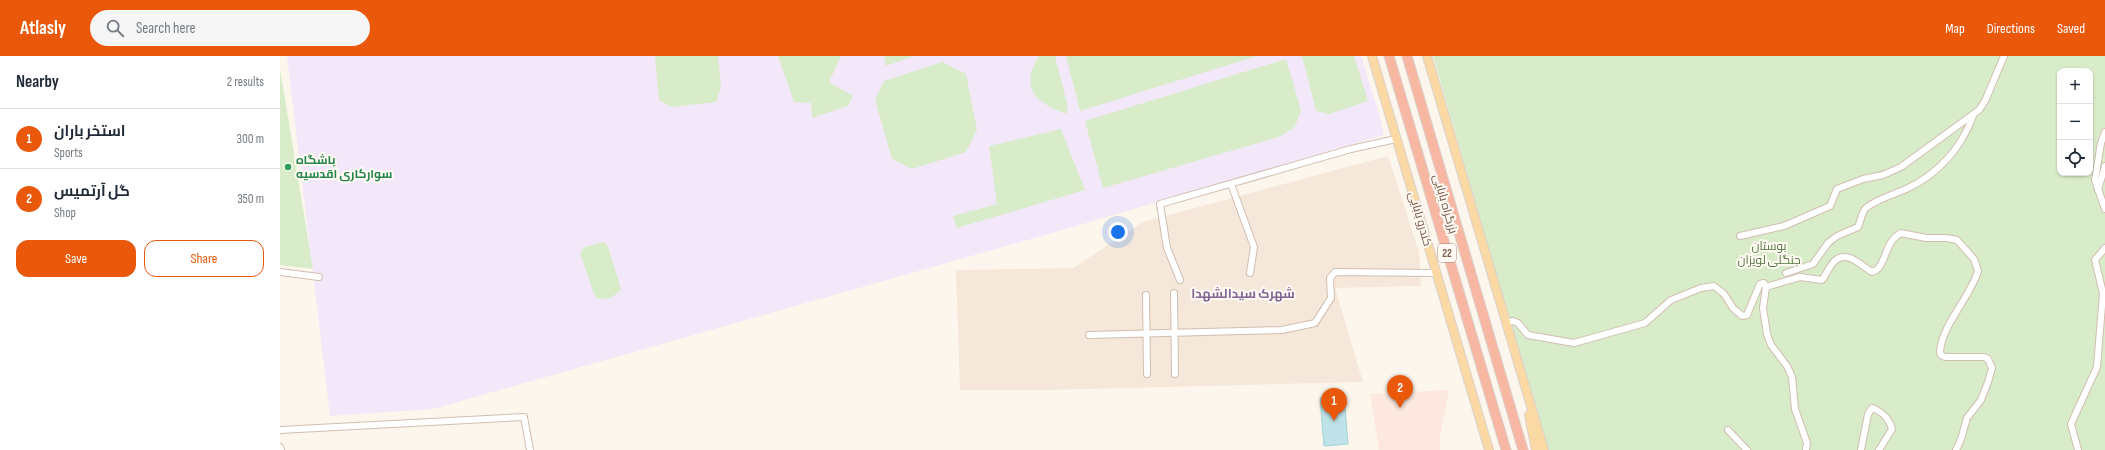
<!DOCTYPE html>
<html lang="en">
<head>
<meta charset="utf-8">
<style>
  :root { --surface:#fff; --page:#f6f6f7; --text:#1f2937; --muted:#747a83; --line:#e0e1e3; --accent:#ea580c }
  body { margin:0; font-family:"Sofia Sans Condensed",Cairo,sans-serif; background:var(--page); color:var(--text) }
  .controls { position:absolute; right:12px; top:12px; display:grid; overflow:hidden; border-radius:8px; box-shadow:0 1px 3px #0004 }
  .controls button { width:36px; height:36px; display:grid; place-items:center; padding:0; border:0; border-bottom:1px solid var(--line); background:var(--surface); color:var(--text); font:20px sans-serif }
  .you { position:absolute; left:838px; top:176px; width:14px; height:14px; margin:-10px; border:3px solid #fff; border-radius:50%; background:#1a73e8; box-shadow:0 0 0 6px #1a73e833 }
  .badge { display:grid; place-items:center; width:26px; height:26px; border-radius:50%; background:var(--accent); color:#fff; font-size:13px; font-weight:700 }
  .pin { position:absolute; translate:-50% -33px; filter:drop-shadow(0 1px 2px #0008) }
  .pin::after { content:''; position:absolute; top:21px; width:14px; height:12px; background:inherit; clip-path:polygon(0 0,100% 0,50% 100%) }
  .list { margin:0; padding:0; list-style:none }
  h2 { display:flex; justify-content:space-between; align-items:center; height:52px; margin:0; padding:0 16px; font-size:17px }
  h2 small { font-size:13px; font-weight:400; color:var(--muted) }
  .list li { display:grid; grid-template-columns:26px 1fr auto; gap:12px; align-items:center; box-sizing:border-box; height:60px; padding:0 16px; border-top:1px solid var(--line) }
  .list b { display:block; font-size:15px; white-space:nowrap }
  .list p { margin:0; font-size:13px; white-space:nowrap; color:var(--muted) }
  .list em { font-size:13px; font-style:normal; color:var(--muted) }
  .actions { display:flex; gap:8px; padding:12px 16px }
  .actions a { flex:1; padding:9px 0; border:1px solid var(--accent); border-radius:12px; text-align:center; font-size:14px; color:var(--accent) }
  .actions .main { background:var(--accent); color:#fff }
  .icon { flex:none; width:22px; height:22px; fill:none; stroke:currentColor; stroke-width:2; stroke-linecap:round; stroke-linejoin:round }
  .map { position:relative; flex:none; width:1825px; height:394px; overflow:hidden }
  header { display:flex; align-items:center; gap:24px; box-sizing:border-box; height:56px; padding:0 20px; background:var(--accent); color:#fff }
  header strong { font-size:19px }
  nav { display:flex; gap:22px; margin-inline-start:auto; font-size:14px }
  .search { width:280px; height:36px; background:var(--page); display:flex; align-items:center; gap:10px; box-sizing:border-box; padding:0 14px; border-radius:22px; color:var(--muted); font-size:15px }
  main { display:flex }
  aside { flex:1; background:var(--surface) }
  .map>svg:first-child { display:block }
</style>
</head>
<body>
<header>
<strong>Atlasly</strong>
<div class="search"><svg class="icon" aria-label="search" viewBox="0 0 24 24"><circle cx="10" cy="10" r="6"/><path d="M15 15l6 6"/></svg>Search here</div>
<nav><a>Map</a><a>Directions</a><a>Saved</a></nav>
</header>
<main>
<aside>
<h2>Nearby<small>2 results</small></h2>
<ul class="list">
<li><span class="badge">1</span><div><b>استخر باران</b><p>Sports</p></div><em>300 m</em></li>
<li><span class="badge">2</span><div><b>گل آرتمیس</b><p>Shop</p></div><em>350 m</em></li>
</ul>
<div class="actions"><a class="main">Save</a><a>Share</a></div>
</aside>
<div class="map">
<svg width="1825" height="394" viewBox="0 0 1825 394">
  <rect width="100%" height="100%" fill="#fdf6ec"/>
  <polygon fill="#f5e8da" points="1108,100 1139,196 1141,230 1055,232 1083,326 768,334 680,334 676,214 793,212 863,166"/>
  <polygon fill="#fde8e0" points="1169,334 1160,381 1160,394 1099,394 1090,338"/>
  <polygon fill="#f3e8fa" points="7,0 1081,0 1099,57 1104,79 786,173 153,353 50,360"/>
  <g fill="#d8ecc9" fill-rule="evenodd">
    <polygon points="375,0 438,0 441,31 436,46 392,51 379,44"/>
    <polygon points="498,0 561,0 549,26 573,40 568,50 532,62 531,47 514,46"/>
    <polygon points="604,0 634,0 606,10"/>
    <path d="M759 0H775L788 51 786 58C756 47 739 32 759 0Z"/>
    <polygon points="786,0 977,0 800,55"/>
    <polygon points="1022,0 1074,0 1088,45 1049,58 1036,55"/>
    <path d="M1153 0H1825V394H1267ZM1780 15H1810V117H1780Z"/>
    <polygon points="1006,3 1021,54 1015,71 999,81 823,132 805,65"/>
    <polygon points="662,6 686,18 697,74 686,96 632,113 612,103 595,44 604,25"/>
    <polygon points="0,13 33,213 0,209"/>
    <polygon points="781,73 805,134 677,172 673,160 717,148 709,90"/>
    <path d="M324 186 328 190 341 233C334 242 328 243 318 243L314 238 300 197 304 191Z"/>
  </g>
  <polygon fill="#bfe3e8" stroke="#a5d3da" points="1064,340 1068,388 1044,390 1040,342"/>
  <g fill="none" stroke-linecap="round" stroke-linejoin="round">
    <defs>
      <g id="minor">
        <polyline points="1825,76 1821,87 1815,124 1825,153"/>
        <polyline points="951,128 974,191 970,217"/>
        <polyline points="1818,134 1825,110"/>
        <polyline points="1460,180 1504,170 1550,150 1557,133 1583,123 1603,119 1621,111 1699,54 1705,45 1724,0"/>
        <polyline points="0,216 39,221"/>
        <path d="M1506 217 1533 208 1548 187 1557 180 1578 171C1581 165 1581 157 1586 152 1597 143 1613 139 1626 133 1657 119 1681 93 1693 60"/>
        <polyline points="900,224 887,192 880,148 1071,93 1116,83"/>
        <path d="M1486 231 1520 221 1542 224C1546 219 1548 213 1552 208 1565 191 1580 209 1592 216 1607 212 1603 186 1621 177L1646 182H1667L1677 184 1694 203 1698 215C1690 242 1662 268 1660 296L1661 299 1665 301H1704L1708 303 1712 312 1708 326 1701 344 1687 362 1681 383 1676 394"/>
        <polyline points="894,237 895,318"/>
        <polyline points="866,239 867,318"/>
        <polyline points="1226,266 1233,265 1238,267 1248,279 1294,287 1365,267 1391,244 1421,232 1434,230 1444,238 1453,252 1462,260 1467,259 1480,228 1484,227 1486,231 1483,252 1487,278 1491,289 1507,310 1512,321 1515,353 1527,387 1526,394"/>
        <polyline points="809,279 1002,274 1035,267 1051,242 1050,222 1055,216 1156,217"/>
        <polyline points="0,374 244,361 250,394"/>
        <polyline points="1448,374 1467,394"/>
        <polyline points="0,391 1,394"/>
        <path d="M1581 394 1588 358 1592 352C1603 356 1609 362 1612 373L1599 394"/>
        <polyline points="1798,394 1791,368 1817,311 1823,237 1815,204 1825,192"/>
      </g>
      <g id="major">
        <polyline points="1092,0 1209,394"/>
        <polyline points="1147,0 1264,394"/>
        <polyline points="1249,359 1256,394"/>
      </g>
      <g id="highway">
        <polyline points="1109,0 1226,394"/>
        <polyline points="1127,0 1243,394"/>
      </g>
    </defs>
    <use href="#minor" stroke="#d1beb0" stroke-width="8"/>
    <use href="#major" stroke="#dad1cd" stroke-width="10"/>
    <use href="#highway" stroke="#dad1cd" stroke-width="11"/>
    <use href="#minor" stroke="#fff" stroke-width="6"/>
    <use href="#major" stroke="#fbd9a5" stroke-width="8"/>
    <use href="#highway" stroke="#f7b7a3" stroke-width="9"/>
  </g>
  <circle fill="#2e9e5b" stroke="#fffaf3" stroke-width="1.5" cx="8" cy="111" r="4"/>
  <g text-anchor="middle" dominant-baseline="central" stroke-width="4" stroke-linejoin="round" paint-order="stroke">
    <rect fill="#fffaf3" stroke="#a28b7f" stroke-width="1" x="1158" y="188" width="18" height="18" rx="3"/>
    <g font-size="11" font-weight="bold" fill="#7a5c4d">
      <text x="1167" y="197">22</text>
    </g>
    <g font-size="12" font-weight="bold" fill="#27864d" stroke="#fffaf3" text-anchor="start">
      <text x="16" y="104">باشگاه<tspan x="16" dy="14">سوارکاری اقدسیه</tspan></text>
    </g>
    <g font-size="12" fill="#7a5c4d" stroke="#fffaf3">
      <text transform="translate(1165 148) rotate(74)">بزرگراه بابایی</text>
      <text transform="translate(1140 163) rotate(74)">کندرو بابایی</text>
    </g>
    <g font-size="12" fill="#537a41" stroke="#fffaf3">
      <text x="1489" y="190">بوستان<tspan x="1489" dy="14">جنگلی لویزان</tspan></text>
    </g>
    <g font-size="13" font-weight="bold" fill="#846695" stroke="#fffaf3">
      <text x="963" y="238">شهرک سیدالشهدا</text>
    </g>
  </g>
</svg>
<div class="controls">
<button>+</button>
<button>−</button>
<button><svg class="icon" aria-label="locate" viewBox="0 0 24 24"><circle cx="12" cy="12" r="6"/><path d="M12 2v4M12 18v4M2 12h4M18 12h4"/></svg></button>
</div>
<div class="you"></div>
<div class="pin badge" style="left:1054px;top:365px">1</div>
<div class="pin badge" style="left:1120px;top:352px">2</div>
</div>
</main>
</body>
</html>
